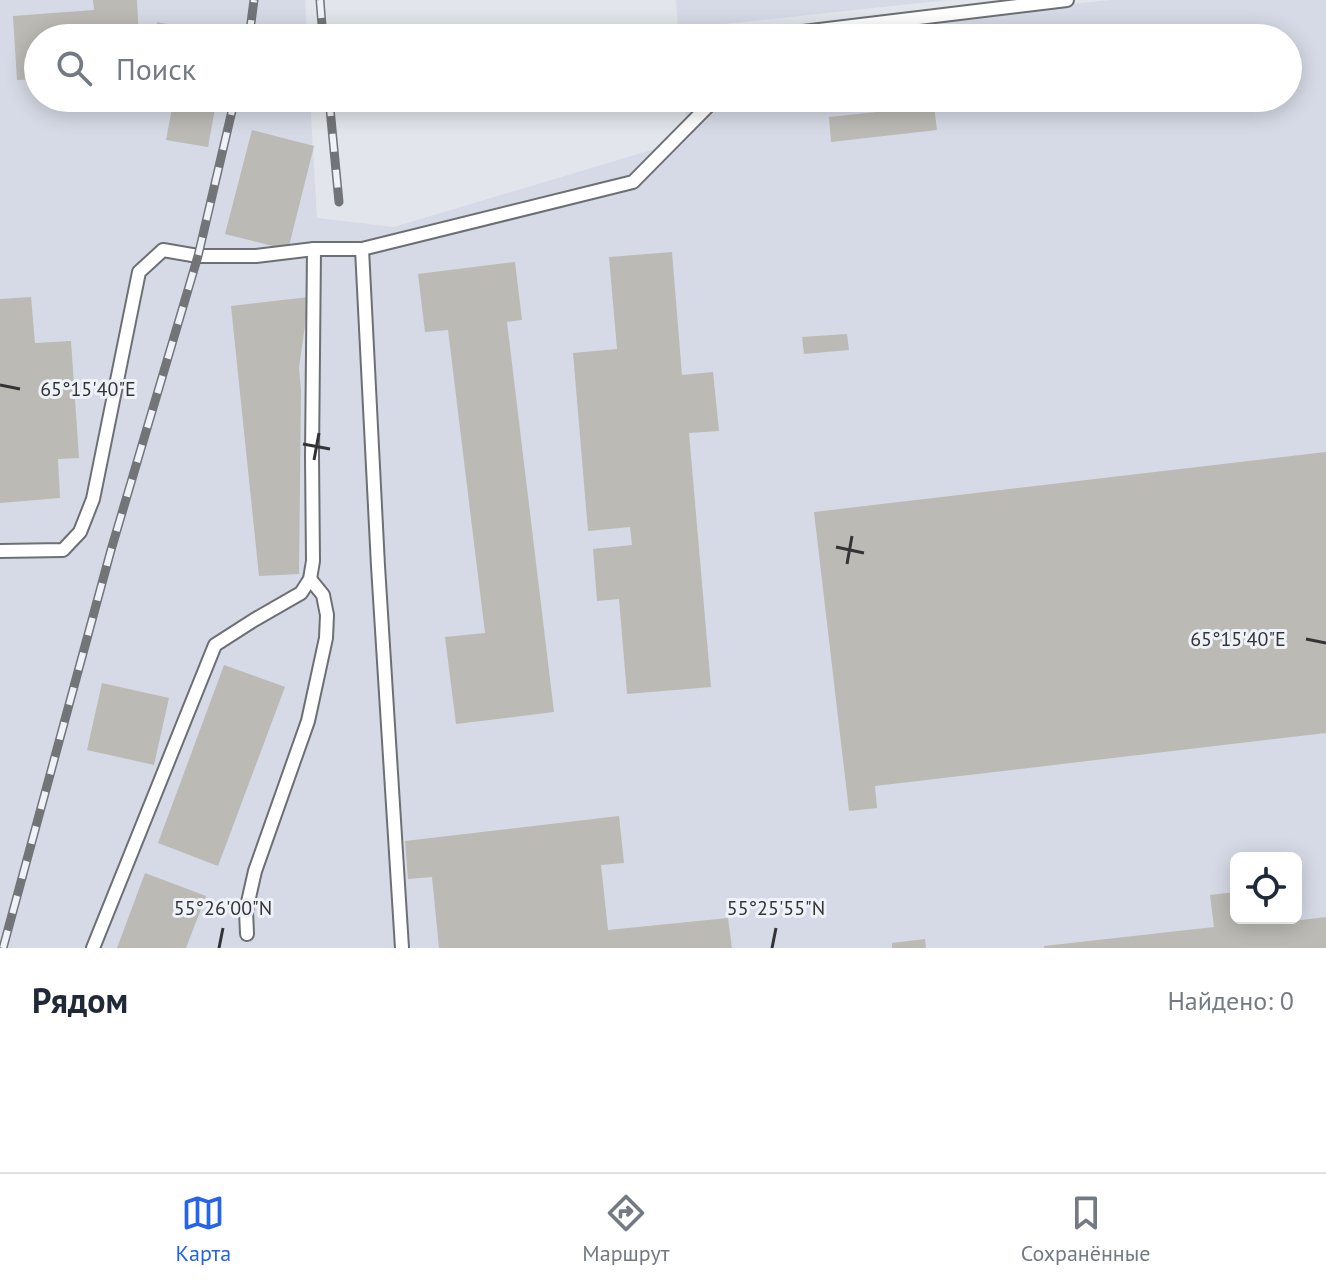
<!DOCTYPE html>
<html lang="ru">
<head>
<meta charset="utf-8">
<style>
  :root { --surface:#fff; --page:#f6f6f7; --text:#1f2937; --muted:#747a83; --line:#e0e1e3; --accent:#2563eb }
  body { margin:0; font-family:"PT Sans",sans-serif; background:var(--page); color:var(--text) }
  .controls { position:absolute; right:24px; bottom:24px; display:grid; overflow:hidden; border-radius:12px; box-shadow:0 4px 20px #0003 }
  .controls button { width:72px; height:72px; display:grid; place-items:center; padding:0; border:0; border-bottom:2px solid var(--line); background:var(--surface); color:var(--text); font:40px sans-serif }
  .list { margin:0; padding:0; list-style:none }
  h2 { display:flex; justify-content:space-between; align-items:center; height:104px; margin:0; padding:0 32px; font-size:34px }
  h2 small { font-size:26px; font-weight:400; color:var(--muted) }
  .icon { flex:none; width:44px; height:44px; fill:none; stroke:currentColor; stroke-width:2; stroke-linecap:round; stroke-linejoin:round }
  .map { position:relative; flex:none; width:1326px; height:948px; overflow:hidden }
  .search { position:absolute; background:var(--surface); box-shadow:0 4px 20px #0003; left:24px; right:24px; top:24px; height:88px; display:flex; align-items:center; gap:20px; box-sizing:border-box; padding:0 28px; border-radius:44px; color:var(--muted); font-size:30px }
  .sheet { height:224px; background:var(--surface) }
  nav { display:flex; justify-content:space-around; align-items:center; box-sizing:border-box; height:112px; border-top:2px solid var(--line); background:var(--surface); font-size:22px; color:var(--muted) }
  nav a { display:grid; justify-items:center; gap:4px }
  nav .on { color:var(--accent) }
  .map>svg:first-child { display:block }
</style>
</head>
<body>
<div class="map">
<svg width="1326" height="948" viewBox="0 0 1326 948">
  <rect width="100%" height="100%" fill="#e2e5eb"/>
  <g fill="#d5dae6" fill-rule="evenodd">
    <path d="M0 0H305L307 38H38V98H310L317 218 394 227 688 139 685 98H1288V38H740L1111 0H1326V948H0ZM1236 858H1296V918H1236Z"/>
    <polygon points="676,0 948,0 678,29"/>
  </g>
  <g fill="#bbbab4">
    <polygon points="93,0 137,0 139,38 38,38 38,79 17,80 13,16 94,10"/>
    <polygon points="157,22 233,36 233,38 154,38"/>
    <polygon points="174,98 217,98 208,147 166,140"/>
    <polygon points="934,106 937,130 831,142 829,117"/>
    <polygon points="252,130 314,146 288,250 225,234"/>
    <polygon points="672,252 682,375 713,372 719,431 689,433 711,687 627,694 619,599 597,601 593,549 632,545 630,527 588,531 573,353 617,349 609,257"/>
    <polygon points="515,262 522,320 507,322 554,712 456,724 445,637 485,633 448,330 425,332 418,274"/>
    <polygon points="31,297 35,343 71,341 79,458 58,459 60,498 0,503 0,299"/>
    <polygon points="309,297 299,368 301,390 299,574 259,576 231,306"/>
    <polygon points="847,334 849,350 804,354 802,337"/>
    <polygon points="1326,452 1326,733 875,786 877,808 849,811 814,512"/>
    <polygon points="224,665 285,687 218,866 158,843"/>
    <polygon points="102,683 169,698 154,765 87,750"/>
    <polygon points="619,816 624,863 601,865 608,930 728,918 732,948 439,948 432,877 408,879 405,841"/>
    <polygon points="145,873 206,896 186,948 117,948"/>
    <polygon points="1236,892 1236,918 1277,918 1277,923 1326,917 1326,948 1044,948 1044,946 1214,927 1210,895"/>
    <polygon points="925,939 926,948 892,948 892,943"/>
  </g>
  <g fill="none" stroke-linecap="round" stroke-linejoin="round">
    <defs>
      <g id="lane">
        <polyline points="775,38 778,35 1067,0"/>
        <polyline points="0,551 63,550 80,532 93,499 139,272 163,250 198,256 256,256 314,249 362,249"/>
        <polyline points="247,934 246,911 255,871 308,721 326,638 327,615 323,595 310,579"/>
        <polyline points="93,948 215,645 254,620 301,593 310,579 313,561 312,456 314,249"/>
        <polyline points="402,948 378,566 362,249 633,182 716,98"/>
      </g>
    </defs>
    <use href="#lane" stroke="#6d6f74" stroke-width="16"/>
    <use href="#lane" stroke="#fff" stroke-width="12"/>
    <defs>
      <g id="rail">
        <polyline points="320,0 323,38"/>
        <polyline points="249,38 254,0"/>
        <polyline points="329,98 339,202"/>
        <polyline points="3,948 111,550 198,256 235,98"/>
      </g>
    </defs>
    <use href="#rail" stroke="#737478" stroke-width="9"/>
    <use href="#rail" stroke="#eff2f8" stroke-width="6" stroke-dasharray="18" stroke-linecap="butt"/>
  </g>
  <path fill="none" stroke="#343437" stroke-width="3" d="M0 385 20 389M303 444 330 449M314 460 319 433M836 547 864 553M847 564 852 536M1306 639 1326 643M219 948 223 928M772 948 776 928"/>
  <g font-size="20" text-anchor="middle" fill="#343437" stroke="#eff2f8" stroke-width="6" stroke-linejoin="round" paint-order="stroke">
    <text x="88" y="396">65°15'40"E</text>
    <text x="1238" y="646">65°15'40"E</text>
    <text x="223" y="915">55°26'00"N</text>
    <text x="776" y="915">55°25'55"N</text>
  </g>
</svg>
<div class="controls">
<button><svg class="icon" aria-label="locate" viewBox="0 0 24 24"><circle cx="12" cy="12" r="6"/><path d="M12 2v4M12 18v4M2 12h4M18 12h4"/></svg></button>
</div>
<div class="search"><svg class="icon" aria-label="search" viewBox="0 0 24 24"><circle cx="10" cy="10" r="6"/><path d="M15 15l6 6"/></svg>Поиск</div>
</div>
<section class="sheet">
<h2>Рядом<small>Найдено: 0</small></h2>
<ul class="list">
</ul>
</section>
<nav>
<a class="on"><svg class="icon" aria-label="map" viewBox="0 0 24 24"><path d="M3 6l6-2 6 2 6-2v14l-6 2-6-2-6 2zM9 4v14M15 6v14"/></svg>Карта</a>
<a><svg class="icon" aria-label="directions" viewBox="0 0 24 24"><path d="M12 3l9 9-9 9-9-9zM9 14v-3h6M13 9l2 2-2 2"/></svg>Маршрут</a>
<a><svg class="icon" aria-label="saved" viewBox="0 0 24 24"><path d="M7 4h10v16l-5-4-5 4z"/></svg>Сохранённые</a>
</nav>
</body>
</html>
